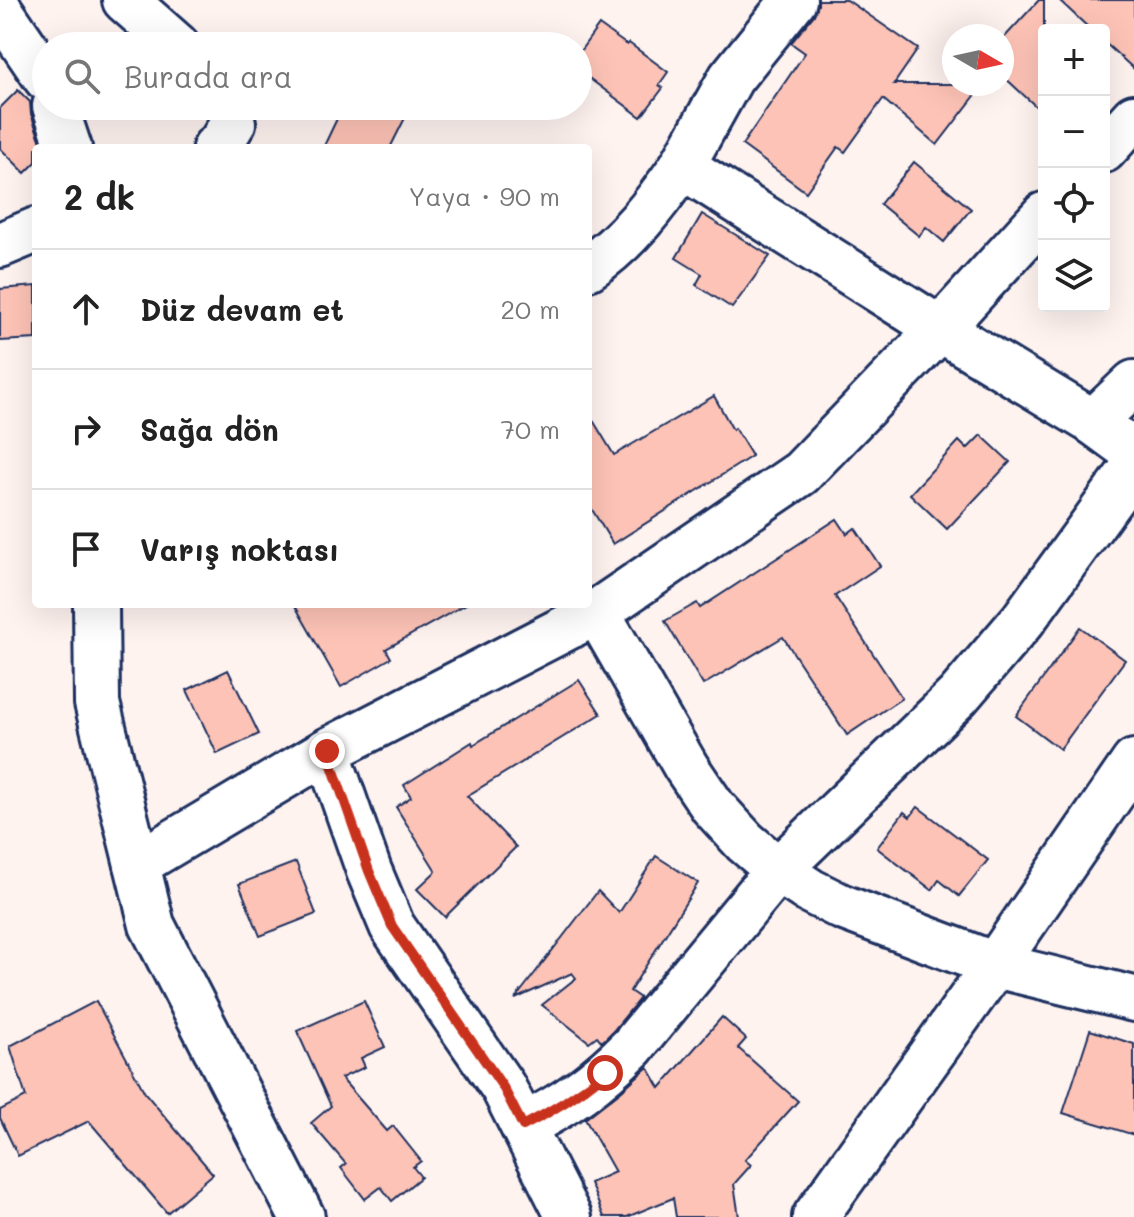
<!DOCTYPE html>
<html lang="tr">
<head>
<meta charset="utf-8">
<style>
  :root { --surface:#fff; --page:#f2f2f2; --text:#222; --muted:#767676; --line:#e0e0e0 }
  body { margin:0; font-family:Mali,sans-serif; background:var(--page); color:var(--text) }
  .controls { position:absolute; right:24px; top:24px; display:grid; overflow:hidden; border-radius:8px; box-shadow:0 8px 32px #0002 }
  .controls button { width:72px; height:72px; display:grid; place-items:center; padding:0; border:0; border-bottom:2px solid var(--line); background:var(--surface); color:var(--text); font:40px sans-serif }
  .compass { position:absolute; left:942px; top:24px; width:72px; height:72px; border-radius:50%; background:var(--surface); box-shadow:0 8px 32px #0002; rotate:99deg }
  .stop { position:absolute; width:24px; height:24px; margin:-18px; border:6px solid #c8321e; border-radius:50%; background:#fff }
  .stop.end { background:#c8321e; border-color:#fff; box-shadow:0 2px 8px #0008 }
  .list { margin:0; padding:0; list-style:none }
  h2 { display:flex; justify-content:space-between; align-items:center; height:104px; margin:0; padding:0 32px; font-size:34px }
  h2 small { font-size:26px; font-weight:400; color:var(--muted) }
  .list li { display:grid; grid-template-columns:52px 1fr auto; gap:24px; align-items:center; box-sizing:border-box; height:120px; padding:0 32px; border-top:2px solid var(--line) }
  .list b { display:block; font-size:30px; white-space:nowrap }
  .list em { font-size:26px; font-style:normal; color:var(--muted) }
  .icon { flex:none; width:44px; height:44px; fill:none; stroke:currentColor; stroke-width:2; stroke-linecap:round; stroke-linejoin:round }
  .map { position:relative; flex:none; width:1134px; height:1217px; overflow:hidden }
  .search { position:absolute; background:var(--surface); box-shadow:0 8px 32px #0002; left:32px; top:32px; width:560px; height:88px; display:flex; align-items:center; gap:20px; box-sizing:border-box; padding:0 28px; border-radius:44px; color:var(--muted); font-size:30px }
  .panel { position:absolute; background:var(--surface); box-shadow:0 8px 32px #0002; left:32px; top:144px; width:560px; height:464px; border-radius:8px }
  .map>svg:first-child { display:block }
</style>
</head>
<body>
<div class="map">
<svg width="1134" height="1217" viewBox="0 0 1134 1217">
  <rect width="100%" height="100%" fill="#fff3f0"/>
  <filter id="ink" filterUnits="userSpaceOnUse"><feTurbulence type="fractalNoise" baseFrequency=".0125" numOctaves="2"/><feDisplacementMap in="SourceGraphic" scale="16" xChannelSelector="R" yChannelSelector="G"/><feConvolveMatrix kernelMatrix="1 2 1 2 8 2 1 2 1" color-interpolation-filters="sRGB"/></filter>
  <g filter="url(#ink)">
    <g fill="#fdc3b6" stroke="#1b2f5e" stroke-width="2">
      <polygon points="818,0 847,0 918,49 894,84 984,84 937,145 883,99 845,152 838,147 806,192 742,145 805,53 791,43 814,15 818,5"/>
      <polygon points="1039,0 1044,0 1044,114 1002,75 1002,40"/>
      <polygon points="1059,0 1134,0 1134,69 1104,42 1104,30 1091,30"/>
      <polygon points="599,25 627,45 629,43 668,72 659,85 663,88 641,117 578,70 578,54"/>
      <polygon points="18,90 30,102 31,114 43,148 36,148 36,162 25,173 0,148 0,108"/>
      <polygon points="343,106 385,106 406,116 390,148 323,148"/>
      <polygon points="914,162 971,209 944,242 926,227 919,236 880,204"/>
      <polygon points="702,214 770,256 732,308 696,285 702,274 676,258"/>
      <polygon points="36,286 36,339 0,341 0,289"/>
      <polygon points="714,396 733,430 735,428 752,456 613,544 588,503 588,412 614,455"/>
      <polygon points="981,435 1010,462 947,529 910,494 959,441 967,449"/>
      <polygon points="837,519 847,534 855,528 880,566 835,596 902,698 847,735 783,637 703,685 665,621 697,603 700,608"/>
      <polygon points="294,604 466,604 386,649 391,658 341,687"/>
      <polygon points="1080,627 1125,660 1060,749 1016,716"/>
      <polygon points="228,670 259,734 217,754 187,690"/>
      <polygon points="579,680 601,714 467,796 516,847 445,917 417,889 436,871 396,807 411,797 404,785 472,742 473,745"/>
      <polygon points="918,807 988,860 959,896 939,880 932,890 877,848 904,812 910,817"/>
      <polygon points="656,856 698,883 630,991 640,998 614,1030 602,1042 597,1036 589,1042 542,1005 576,978 572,973 515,999 598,891 619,913"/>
      <polygon points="296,862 316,914 260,936 239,884"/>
      <polygon points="96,1001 145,1093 213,1174 167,1213 89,1121 18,1156 0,1118 0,1110 26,1097 10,1046"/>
      <polygon points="364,1001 385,1047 361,1058 365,1067 341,1078 387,1131 393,1126 421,1161 413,1167 421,1177 392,1201 381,1187 365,1199 341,1168 346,1164 311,1123 331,1106 297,1031"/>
      <polygon points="722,1017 746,1039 738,1048 798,1101 745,1160 751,1165 734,1184 739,1217 676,1217 673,1198 627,1217 604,1217 590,1183 615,1172 585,1119 622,1090 648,1067 660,1088"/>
      <polygon points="1090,1030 1134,1044 1134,1135 1063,1113"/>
    </g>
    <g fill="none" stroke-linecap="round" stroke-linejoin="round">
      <defs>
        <g id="minor">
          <polyline points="125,0 177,46"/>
          <polyline points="794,0 731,78 682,166 940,329 1093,422 1134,452"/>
          <polyline points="0,10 46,78"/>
          <polyline points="55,106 69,148"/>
          <polyline points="215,148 219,146 233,123 228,106"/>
          <polyline points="1104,150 1134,117"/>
          <polyline points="0,245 36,230"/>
          <path d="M588 268C627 242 656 204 682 166"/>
          <polyline points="1093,422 1134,383"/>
          <polyline points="96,604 97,703 152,925 302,1217"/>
          <polyline points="597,612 686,767 713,807 745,842 778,870 810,891 842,907 995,965 1134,999"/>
          <polyline points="327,751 369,871 392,926 503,1087 569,1217"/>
          <polyline points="137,864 327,751 597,612 801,473 940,329 1044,215"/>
          <path d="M523 1126C567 1104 597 1082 632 1047L778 870 958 696 1023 620 1134 467"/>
          <polyline points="815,1217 995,965 1134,762"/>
        </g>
      </defs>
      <use href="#minor" stroke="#1b2f5e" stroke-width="50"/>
      <use href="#minor" stroke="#fff" stroke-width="44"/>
    </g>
  </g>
  <g fill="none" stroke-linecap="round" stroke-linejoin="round" filter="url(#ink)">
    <path stroke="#c8321e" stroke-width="10" d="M327 751 369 871 392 926 503 1087 523 1126C553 1111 579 1094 605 1073"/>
  </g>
</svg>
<div class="controls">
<button>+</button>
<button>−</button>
<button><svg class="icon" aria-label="locate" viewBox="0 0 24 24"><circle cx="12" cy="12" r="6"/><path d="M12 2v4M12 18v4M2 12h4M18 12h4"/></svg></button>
<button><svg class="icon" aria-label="layers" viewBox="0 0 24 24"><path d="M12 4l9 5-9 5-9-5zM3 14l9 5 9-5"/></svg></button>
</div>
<svg class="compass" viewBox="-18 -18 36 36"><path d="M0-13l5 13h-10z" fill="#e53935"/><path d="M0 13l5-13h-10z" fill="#767676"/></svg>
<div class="stop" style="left:605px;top:1073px"></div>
<div class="stop end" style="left:327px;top:751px"></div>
<div class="search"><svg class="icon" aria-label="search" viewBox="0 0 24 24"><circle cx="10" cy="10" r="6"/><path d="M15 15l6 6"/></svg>Burada ara</div>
<section class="panel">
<h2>2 dk<small>Yaya · 90 m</small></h2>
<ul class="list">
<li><svg class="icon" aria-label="ahead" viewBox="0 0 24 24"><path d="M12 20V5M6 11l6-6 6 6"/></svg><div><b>Düz devam et</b></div><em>20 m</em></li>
<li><svg class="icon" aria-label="right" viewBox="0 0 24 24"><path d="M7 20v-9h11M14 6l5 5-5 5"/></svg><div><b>Sağa dön</b></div><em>70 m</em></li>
<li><svg class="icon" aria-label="arrive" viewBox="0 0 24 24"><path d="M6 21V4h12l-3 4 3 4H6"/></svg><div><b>Varış noktası</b></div></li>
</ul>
</section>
</div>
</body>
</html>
